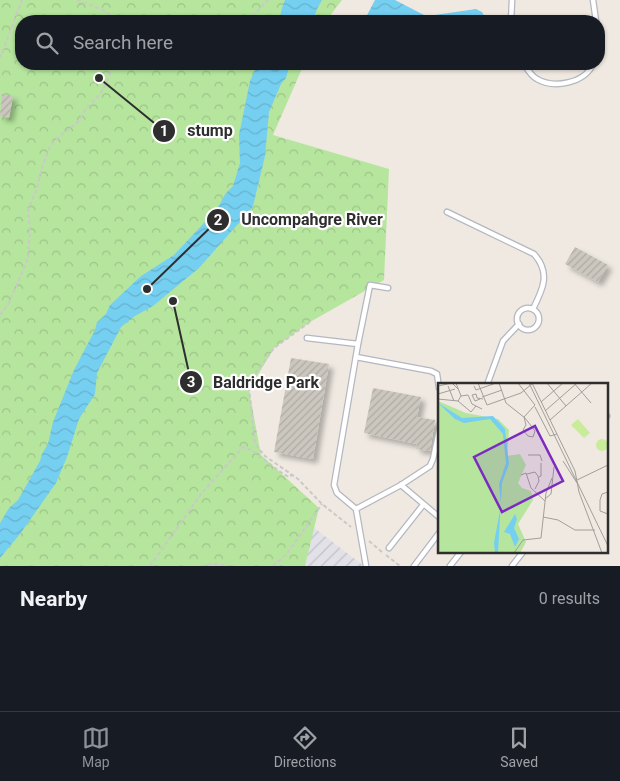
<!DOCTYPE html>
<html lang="en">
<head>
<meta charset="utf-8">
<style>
  :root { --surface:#171b24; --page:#20242c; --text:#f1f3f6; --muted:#9ea1a6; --line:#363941; --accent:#8c9099 }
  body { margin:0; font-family:Roboto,sans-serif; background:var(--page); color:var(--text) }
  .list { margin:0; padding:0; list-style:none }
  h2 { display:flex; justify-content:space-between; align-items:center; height:65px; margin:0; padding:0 20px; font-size:21px }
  h2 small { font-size:16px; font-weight:400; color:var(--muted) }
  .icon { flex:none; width:28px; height:28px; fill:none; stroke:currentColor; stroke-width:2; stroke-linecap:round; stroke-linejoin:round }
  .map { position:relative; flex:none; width:620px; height:566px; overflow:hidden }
  .search { position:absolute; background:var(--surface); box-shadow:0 1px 4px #0004; left:15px; right:15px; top:15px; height:55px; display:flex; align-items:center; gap:12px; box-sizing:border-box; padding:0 18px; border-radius:20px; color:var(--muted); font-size:19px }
  .sheet { height:145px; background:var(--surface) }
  nav { display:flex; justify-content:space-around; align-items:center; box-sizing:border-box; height:70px; border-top:1px solid var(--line); background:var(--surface); font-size:14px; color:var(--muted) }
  nav a { display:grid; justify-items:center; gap:2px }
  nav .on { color:var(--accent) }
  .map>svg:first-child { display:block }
</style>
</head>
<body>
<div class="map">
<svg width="620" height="566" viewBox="0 0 620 566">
  <defs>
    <pattern id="industrial-furrows" width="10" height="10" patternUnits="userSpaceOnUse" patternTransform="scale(1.25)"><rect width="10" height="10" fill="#e3e1e8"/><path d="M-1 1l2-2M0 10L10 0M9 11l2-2" fill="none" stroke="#c3c1c7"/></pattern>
    <pattern id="park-crowns" width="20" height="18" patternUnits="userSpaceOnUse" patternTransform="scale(1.25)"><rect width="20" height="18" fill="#b6e59e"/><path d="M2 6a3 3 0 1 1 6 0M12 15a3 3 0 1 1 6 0" fill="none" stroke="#9dc588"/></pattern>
    <pattern id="water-waves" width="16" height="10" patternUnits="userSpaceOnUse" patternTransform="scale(1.25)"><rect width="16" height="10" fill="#75cff0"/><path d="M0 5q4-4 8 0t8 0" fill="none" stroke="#66b2ce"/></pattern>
    <pattern id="building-hatch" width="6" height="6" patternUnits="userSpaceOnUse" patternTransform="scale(1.25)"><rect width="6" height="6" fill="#cbc7bf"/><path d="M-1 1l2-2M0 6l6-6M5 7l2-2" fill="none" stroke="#afaba4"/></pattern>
    <filter id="shadow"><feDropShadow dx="4.5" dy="4.5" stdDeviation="2.5" flood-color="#0004"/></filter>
  </defs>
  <rect width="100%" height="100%" fill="#efe9e1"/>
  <polygon fill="url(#industrial-furrows)" points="313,527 364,566 305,566"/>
  <polygon fill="url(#park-crowns)" points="0,0 342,0 326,21 21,21 21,64 304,64 273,135 389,169 384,280 310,322 274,348 249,390 261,455 319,508 305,566 0,566"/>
  <g fill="url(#water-waves)">
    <polygon points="285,0 322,0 317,9 313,21 279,21 282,8"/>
    <polygon points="375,0 395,0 424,15 435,15 476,9 482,12 487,21 364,21"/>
    <polygon points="258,64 290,64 286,78 281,84 269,112 265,156 253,206 246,217 237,225 199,268 153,306 135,316 121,327 97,373 95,394 79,419 67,457 56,483 20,534 0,558 0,523 9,508 18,500 40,461 42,454 48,444 53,422 74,370 95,330 97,322 106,314 110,305 141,276 174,255 217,209 226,193 233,186 240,163 239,135 250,81"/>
  </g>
  <g fill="url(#building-hatch)" filter="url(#shadow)">
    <polygon points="2,94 13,96 9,118 0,116"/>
    <polygon points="575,247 608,265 598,282 565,264"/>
    <polygon points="291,358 329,364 313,459 274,452"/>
    <polygon points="373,388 421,397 417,417 435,420 430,451 416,449 417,444 364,433"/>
  </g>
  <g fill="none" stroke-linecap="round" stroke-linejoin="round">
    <defs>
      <g id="lane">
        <polyline points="593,0 596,21"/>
        <polyline points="511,21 512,0"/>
        <polyline points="599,42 599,45"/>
        <path d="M524 64C527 69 531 76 537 79 554 89 585 83 593 64"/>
        <path d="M447 212 534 254C551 273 543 289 533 309"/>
        <circle cx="528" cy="319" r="11"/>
        <polyline points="307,338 358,344 334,485 337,493 356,509 366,566"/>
        <polyline points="358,344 370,285 388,288"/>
        <polyline points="356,357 431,371 437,374 439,388"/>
        <polyline points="487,385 503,341 519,324"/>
        <polyline points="606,417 607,416"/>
        <polyline points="401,485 439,517"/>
        <polyline points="356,509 401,485 430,466 433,459 439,431"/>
        <polyline points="389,548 423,505"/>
        <polyline points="414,566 439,533"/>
        <polyline points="450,566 461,552"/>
        <polyline points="512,566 523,552"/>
      </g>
    </defs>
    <use href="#lane" stroke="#b4b7c1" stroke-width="7"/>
    <g stroke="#c9c9c9" stroke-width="2" stroke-dasharray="4 2.5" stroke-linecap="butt">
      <polyline points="77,0 103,10 118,21"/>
      <polyline points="248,21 268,0"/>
      <polyline points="0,58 22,0"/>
      <polyline points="176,64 186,65 190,64"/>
      <polyline points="0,315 9,303 28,258 30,230 28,209 37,189 43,164 50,147 54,141 78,122 86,109 100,94 105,86 114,64"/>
      <polyline points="310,322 274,348 255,374 249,388 255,444 265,456 298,479 322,504 351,527"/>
      <polyline points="369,541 382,552"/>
      <polyline points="386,555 400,566"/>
      <path d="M150 566 201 494 243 447C257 450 274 470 289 477L292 475"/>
      <polyline points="201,566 211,564 231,566"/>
      <polyline points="273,566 286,555 322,504"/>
    </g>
    <use href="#lane" stroke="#fff" stroke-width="4.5"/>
  </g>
  <g transform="translate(438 383)">
    <rect width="170" height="170" fill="#efe9e1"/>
    <path d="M0 18 28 30 60 36 71 47 69 73 82 71 88 82 80 100 84 105 93 108 95 117 80 141 88 159 82 170H1Z" fill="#b6e59e"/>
    <path d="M140 36 152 50 146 55 133 42ZM158 62a6 6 0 1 1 12 0a6 6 0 1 1-12 0Z" fill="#c9ec9a"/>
    <path d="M0 20 24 35 55 33 67 46 71 81 64 100 60 170H57L56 160 63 122 61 101 68 80 65 51 52 36 26 40 17 36ZM77 131 79 136 76 145 81 156 77 164 72 151 66 149Z" fill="#75cff0"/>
    <path fill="none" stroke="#a29e99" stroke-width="1" d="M18 0 23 13 20 18M40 0 49 22 83 10 95 0M61 0 68 20 87 35 97 48 95 54 90 53 85 47 88 42 86 34M80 0 97 22 86 34M91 0 170 163M94 0 137 88 141 109 164 170M109 0 128 23M136 0 153 20M0 3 14 0 20 6M10 3 16 18M36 3 38 7 58 0M0 11 17 6M23 13 30 12 34 21 44 26M44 14 64 7M0 16 20 18 33 29 38 23M42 16 37 18 34 12 38 11 39 15 45 16M103 19 125 0M97 24 112 53 119 51M107 28 139 0M112 37 154 0M90 72H102L104 78M125 78 139 100M89 91 97 89 100 93 101 98 97 106M83 92 88 90 93 105 107 118M101 94 103 93V80M139 97 170 82M170 109 164 111 162 117V128L170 131M107 116 113 111 116 84M105 134 120 137 137 147H157M76 170 85 157 103 155 108 110 114 95"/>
    <path fill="#7b2cbf" fill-opacity="0.15" stroke="#7b2cbf" stroke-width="2.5" d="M97 43 125 98 64 129 36 74Z"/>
    <rect width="170" height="170" fill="none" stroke="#2e2e2e" stroke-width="2.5"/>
  </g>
  <path fill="none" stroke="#2e2e2e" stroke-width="2" d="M99 78L164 131M147 289L218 220M173 301L191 382"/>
  <g fill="#2e2e2e" stroke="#fff" stroke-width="2">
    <circle cx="99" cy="78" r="5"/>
    <circle cx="147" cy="289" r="5"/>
    <circle cx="173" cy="301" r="5"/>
    <circle cx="164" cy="131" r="12"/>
    <circle cx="218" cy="220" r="12"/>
    <circle cx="191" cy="382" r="12"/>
  </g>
  <g font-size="15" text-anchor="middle" font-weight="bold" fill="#fff">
    <text x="164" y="136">1</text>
    <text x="218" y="225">2</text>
    <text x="191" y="387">3</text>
  </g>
  <g font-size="16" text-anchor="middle" font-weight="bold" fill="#2e2e2e" stroke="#fff" stroke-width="4.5" stroke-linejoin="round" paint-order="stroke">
    <text x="210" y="136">stump</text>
    <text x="312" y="225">Uncompahgre River</text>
    <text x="266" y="388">Baldridge Park</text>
  </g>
</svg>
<div class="search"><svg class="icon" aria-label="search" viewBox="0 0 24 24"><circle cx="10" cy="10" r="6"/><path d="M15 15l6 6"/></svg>Search here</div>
</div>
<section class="sheet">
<h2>Nearby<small>0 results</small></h2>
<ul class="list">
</ul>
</section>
<nav>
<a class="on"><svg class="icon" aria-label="map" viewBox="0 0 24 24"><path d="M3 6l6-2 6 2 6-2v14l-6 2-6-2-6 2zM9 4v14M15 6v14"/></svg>Map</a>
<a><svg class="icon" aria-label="directions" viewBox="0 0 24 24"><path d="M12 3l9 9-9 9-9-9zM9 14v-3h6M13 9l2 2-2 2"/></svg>Directions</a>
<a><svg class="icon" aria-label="saved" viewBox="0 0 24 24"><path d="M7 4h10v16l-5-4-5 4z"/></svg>Saved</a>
</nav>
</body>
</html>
